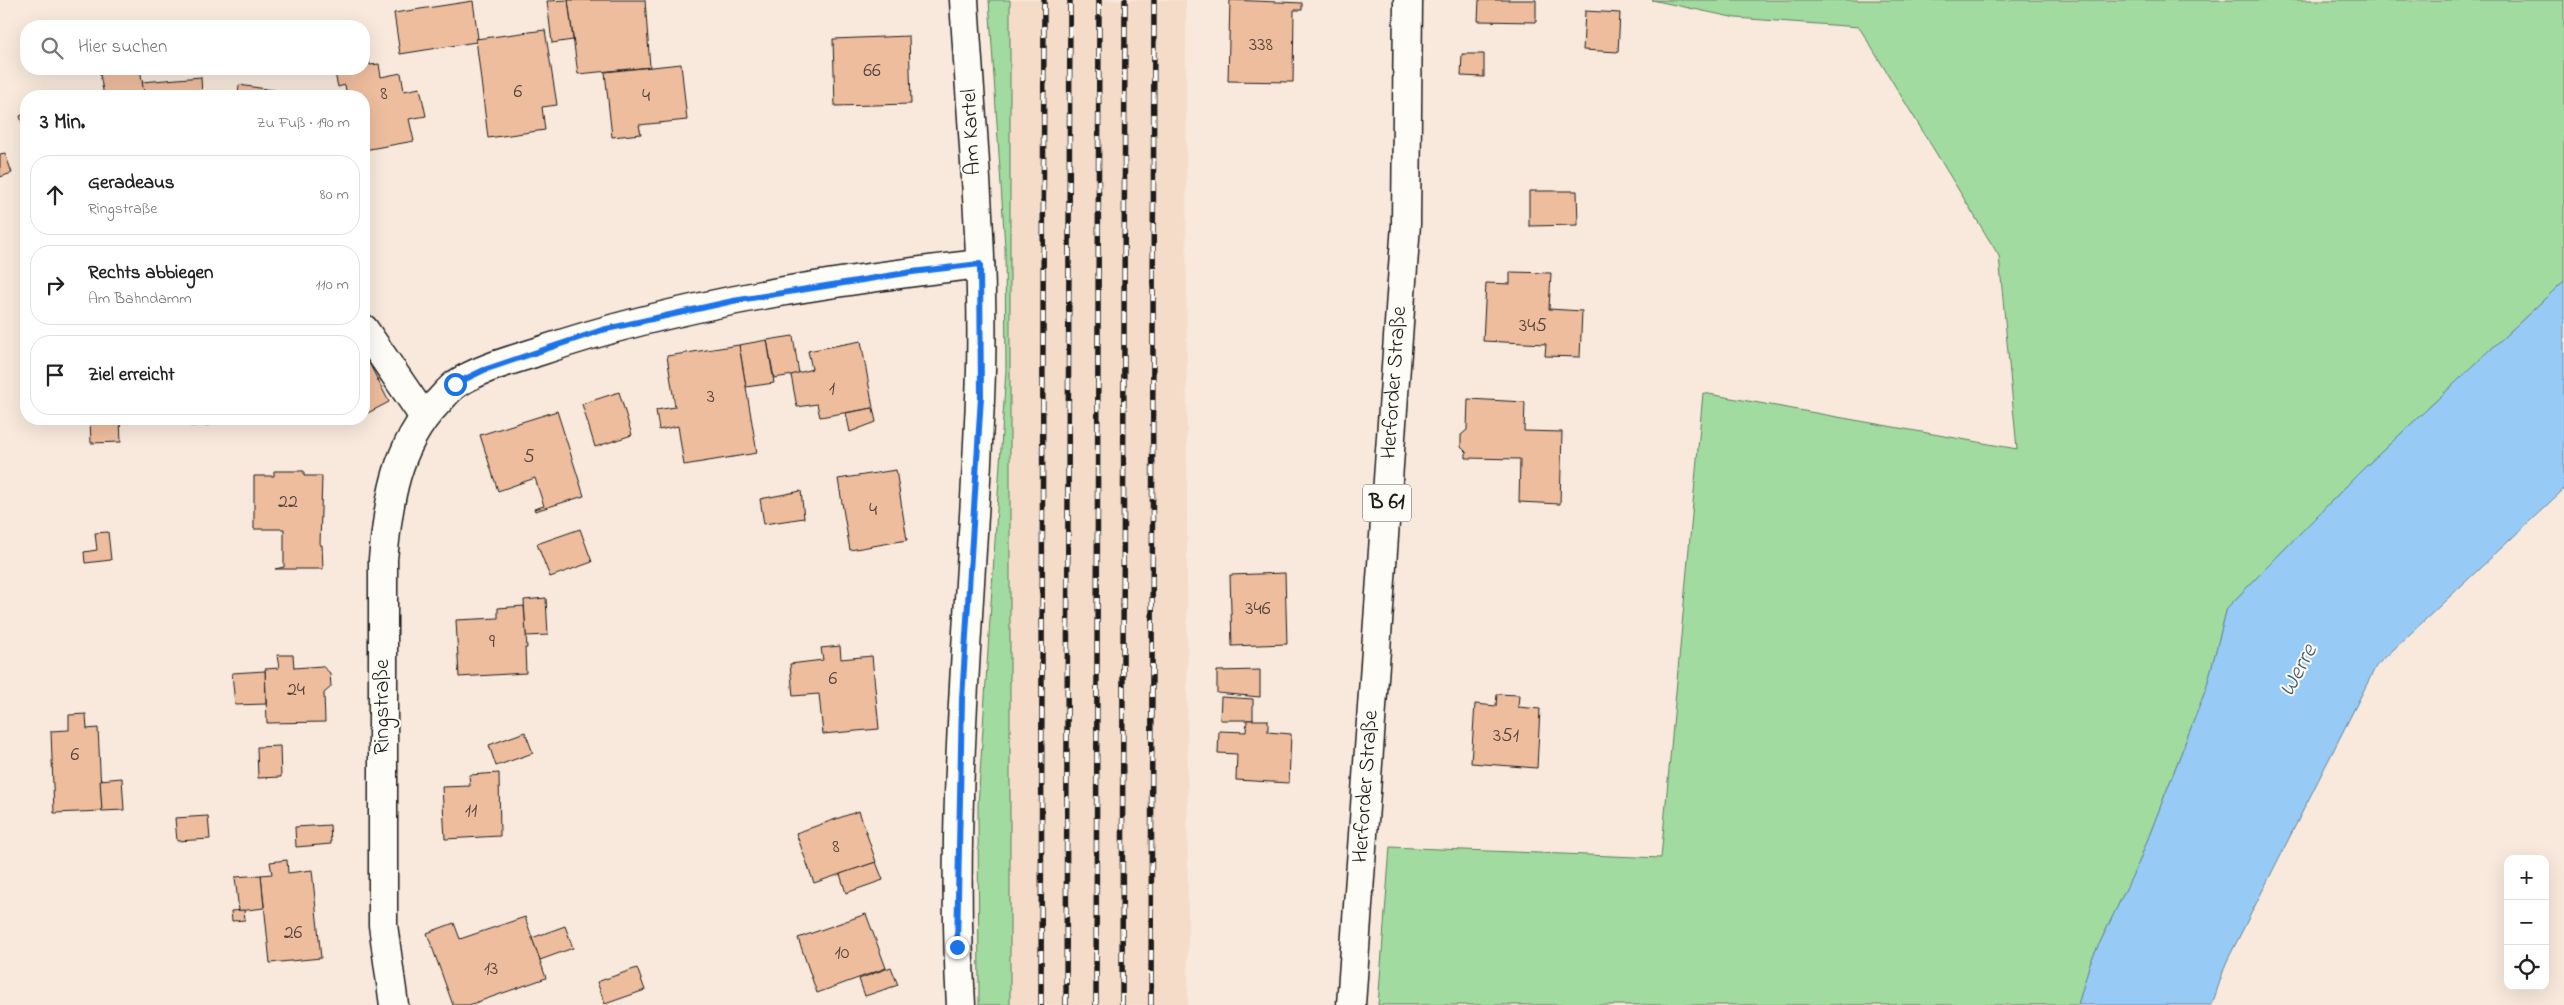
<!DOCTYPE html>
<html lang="de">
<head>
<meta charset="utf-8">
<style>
  :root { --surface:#fff; --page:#f6f6f6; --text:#222; --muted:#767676; --line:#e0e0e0 }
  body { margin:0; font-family:"Indie Flower",sans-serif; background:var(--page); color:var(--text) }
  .controls { position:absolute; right:15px; bottom:15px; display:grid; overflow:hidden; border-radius:10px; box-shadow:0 5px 20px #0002 }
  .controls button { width:45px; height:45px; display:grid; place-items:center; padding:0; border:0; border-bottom:1px solid var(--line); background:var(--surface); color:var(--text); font:25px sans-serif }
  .stop { position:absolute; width:15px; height:15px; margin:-11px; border:4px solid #1a73e8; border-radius:50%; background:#fff }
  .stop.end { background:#1a73e8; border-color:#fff; box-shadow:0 1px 5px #0008 }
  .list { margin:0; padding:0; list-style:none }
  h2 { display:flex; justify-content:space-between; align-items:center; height:65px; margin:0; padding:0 20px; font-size:21px }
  h2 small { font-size:16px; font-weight:400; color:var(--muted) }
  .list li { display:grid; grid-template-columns:32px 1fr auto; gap:15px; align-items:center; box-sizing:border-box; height:80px; margin:0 10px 10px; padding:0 10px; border:1px solid var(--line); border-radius:20px }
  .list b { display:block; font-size:19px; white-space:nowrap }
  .list p { margin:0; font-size:16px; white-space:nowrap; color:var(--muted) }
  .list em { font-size:16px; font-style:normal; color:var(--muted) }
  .icon { flex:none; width:28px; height:28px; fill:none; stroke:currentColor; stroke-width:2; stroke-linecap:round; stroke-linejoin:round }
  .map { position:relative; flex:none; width:2564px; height:1005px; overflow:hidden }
  .search { position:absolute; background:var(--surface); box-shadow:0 5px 20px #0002; left:20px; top:20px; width:350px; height:55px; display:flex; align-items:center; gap:12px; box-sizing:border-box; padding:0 18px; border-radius:20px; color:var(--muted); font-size:19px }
  .panel { position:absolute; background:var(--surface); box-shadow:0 5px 20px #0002; left:20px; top:90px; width:350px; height:335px; border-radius:20px }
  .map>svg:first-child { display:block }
</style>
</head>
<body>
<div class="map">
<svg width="2564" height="1005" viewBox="0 0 2564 1005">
  <rect width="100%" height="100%" fill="#f8e9dc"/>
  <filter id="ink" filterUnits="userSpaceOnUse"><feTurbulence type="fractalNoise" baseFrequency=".02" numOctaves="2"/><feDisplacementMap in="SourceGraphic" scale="10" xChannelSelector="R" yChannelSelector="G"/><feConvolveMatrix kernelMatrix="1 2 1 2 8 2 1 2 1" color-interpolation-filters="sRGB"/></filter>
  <g filter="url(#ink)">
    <polygon fill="#f5dcc9" points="1010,0 1186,0 1188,1005 1010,1005"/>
    <g fill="#a2dba0" stroke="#5f7c5e">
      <polygon points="989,0 1010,0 1010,1005 979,1005 979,1000 978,806 1006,370 1005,247"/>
      <polygon points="1652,0 2564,0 2564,281 2361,471 2227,608 2206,689 2139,862 2090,963 2078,1005 1378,1005 1390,847 1661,858 1703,393 2017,449 1999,256 1859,27 1736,18"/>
    </g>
    <polygon fill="#97cbf5" stroke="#66859e" points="2564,281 2564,489 2376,666 2226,963 2212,1005 2078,1005 2090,963 2139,862 2206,689 2227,608 2361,471"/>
    <g fill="#eebd9e" stroke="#1c1c1c">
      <polygon points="568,0 645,0 650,67 578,74"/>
      <polygon points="568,0 573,40 552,43 547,1"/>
      <polygon points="1230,0 1302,3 1302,10 1294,10 1293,82 1228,81"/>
      <polygon points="1479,0 1536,0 1536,22 1478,21"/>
      <polygon points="473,1 478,39 476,39 476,42 400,54 394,13"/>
      <polygon points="1585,11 1620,13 1618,52 1583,50"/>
      <polygon points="545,30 557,105 542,107 545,130 488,138 476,39"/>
      <polygon points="909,36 911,104 835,106 833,39"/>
      <polygon points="365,41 370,65 379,64 381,77 401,73 404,91 420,88 426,116 409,119 414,141 364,150 364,96 347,96 345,85 338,87 334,69 364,69"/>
      <polygon points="1462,54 1484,54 1484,77 1461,76"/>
      <polygon points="681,64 687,120 639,125 641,134 612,137 605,72"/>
      <polygon points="99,69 140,69 145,96 104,96"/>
      <polygon points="201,77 202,96 145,96 142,82"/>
      <polygon points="239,85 280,91 279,96 238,96"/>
      <polygon points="26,114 26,136 20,116"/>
      <polygon points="5,153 12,173 0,177 0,154"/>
      <polygon points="1529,191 1577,191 1578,225 1529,226"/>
      <polygon points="1510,272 1551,273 1549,309 1582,311 1580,357 1545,356 1546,344 1483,341 1486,283 1510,284"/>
      <polygon points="793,336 799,374 774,378 767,340"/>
      <polygon points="767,340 774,383 746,387 739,345"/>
      <polygon points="861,341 873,408 820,417 817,404 797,407 791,375 812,369 808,351"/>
      <polygon points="739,345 757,453 684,465 678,426 659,430 656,410 675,407 667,356"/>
      <polygon points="364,353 389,402 364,415"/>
      <polygon points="619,392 632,435 595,447 582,404"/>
      <polygon points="1468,399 1525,402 1524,431 1562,432 1560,504 1519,502 1520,459 1466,458 1466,452 1461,447 1461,435 1467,430"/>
      <polygon points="873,408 876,422 850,432 846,413"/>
      <polygon points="557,411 584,496 535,511 534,509 544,506 535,478 498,491 480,435"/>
      <polygon points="90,419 120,419 121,442 91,443"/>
      <polygon points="190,419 209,419 209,425 190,426"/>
      <polygon points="896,470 907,540 850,550 838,479"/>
      <polygon points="274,471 304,471 304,476 322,476 320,545 322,545 323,569 275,569 284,567 284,529 254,529 254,476 274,476"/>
      <polygon points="801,491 804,518 764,524 760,499"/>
      <polygon points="580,529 592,562 550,577 537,544"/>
      <polygon points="108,532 111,560 85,563 84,552 97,550 95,533"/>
      <polygon points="1285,573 1287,644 1232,646 1230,575"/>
      <polygon points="546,598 548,635 526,636 524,600"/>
      <polygon points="524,606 527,648 525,648 526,673 459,677 456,620 498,618 498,608"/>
      <polygon points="840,646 841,659 872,656 879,729 823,734 819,694 793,696 790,664 823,660 821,648"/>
      <polygon points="277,655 293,655 294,668 322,666 330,673 331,687 324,693 325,722 267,723 265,669 279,668"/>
      <polygon points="1260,670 1260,697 1217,693 1217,671"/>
      <polygon points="265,671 266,704 235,705 232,673"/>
      <polygon points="1497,694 1519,695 1518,707 1540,709 1537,768 1471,763 1475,704 1496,706"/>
      <polygon points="1221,697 1253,699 1253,720 1220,720"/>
      <polygon points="86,714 87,729 98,728 102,811 54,813 51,731 69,730 69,715"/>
      <polygon points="1247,720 1268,720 1268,732 1291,734 1289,783 1236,780 1237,754 1218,753 1219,731 1246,732"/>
      <polygon points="525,732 533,753 496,766 489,745"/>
      <polygon points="280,746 281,777 258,778 257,747"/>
      <polygon points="499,773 500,836 445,839 442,787 470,786 469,775"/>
      <polygon points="122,778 124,810 102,811 100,780"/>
      <polygon points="859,811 876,862 814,883 796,833"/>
      <polygon points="208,816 210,839 177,841 175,818"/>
      <polygon points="330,825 331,844 296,847 295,827"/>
      <polygon points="287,860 288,873 312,870 321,958 270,963 261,875 272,874 270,862"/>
      <polygon points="876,862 883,880 846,893 840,874"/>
      <polygon points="261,875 264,908 239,911 235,877"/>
      <polygon points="244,910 245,920 232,921 231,911"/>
      <polygon points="866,914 886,968 817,993 798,938"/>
      <polygon points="525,917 546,978 469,1005 453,1005 427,933 454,923 460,939"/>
      <polygon points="565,926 573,948 540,960 532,938"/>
      <polygon points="891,967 898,985 865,996 859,979"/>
      <polygon points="637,968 645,990 605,1004 597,982"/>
    </g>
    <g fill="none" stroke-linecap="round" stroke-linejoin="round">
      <defs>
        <g id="minor">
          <polyline points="364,329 424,417"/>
          <path d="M394 1005 383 925V559C389 501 395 447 437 403 443 397 449 389 456 384 480 368 513 360 540 351 681 303 832 281 980 264"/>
          <path d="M961 1005C949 803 972 601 980 399 986 266 972 132 964 0"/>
        </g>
        <g id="primary">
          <path id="s1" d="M1351 1005 1406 224 1408 0"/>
        </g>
      </defs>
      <use href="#minor" stroke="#1c1c1c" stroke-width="31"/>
      <use href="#primary" stroke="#1c1c1c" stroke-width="31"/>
      <use href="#minor" stroke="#fdfcf7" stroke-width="28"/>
      <use href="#primary" stroke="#fdfcf7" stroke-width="28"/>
      <defs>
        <g id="rail">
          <polyline points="1041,1005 1044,0"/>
          <polyline points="1066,1005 1070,0"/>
          <polyline points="1096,1005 1099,0"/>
          <polyline points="1122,1005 1125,0"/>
          <polyline points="1151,1005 1154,0"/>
        </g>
      </defs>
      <use href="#rail" stroke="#1c1c1c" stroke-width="5.5"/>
      <use href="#rail" stroke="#fdfcf7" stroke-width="4" stroke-dasharray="11" stroke-linecap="butt"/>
    </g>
  </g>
  <g fill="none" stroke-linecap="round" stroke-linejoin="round" filter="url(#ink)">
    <polyline stroke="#1a73e8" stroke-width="6" points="455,384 484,370 602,330 733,301 912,272 980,264 981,397 962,699 957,947"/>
  </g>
  <g text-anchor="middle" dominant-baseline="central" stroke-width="4" stroke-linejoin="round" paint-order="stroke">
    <g font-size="20" fill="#50443c">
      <text x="1261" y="45">338</text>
      <text x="872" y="71">66</text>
      <text x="518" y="92">6</text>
      <text x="384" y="94">8</text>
      <text x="646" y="96">4</text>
      <text x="1533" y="326">345</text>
      <text x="832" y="389">1</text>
      <text x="711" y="397">3</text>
      <text x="529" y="457">5</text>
      <text x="288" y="502">22</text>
      <text x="873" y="510">4</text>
      <text x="1258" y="609">346</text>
      <text x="492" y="642">9</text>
      <text x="833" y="679">6</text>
      <text x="296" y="690">24</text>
      <text x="1506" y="736">351</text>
      <text x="75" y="755">6</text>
      <text x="471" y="811">11</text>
      <text x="836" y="847">8</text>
      <text x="293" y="933">26</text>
      <text x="842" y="953">10</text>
      <text x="491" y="969">13</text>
    </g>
    <rect fill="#fdfcf7" stroke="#605f5e" stroke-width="1" x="1363" y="484.5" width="48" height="37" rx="4"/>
    <g font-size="21" font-weight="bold" fill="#1c1c1c">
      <text x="1387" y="503">B 61</text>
    </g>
    <g font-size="22" fill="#1c1c1c" stroke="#fdfcf7">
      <text transform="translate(972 132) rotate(-93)">Am Kartel</text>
      <text stroke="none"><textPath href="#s1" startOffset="624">Herforder Straße</textPath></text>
      <text transform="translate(383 707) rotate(-90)">Ringstraße</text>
      <text stroke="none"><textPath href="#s1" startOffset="219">Herforder Straße</textPath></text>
    </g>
    <g font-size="24" font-style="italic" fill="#475968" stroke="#fdfcf7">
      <text transform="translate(2299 671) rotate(-62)">Werre</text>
    </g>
  </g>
</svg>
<div class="controls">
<button>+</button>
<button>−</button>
<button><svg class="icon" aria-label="locate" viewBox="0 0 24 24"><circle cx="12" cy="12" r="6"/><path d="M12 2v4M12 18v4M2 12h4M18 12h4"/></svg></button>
</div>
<div class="stop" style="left:455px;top:384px"></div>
<div class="stop end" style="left:957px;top:947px"></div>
<div class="search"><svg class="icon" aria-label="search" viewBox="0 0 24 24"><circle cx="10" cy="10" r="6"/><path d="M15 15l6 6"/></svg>Hier suchen</div>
<section class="panel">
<h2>3 Min.<small>Zu Fuß · 190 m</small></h2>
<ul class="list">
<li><svg class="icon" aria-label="ahead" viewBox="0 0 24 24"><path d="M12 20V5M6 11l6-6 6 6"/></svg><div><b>Geradeaus</b><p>Ringstraße</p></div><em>80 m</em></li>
<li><svg class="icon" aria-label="right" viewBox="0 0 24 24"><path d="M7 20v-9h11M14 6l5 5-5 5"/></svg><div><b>Rechts abbiegen</b><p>Am Bahndamm</p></div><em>110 m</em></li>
<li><svg class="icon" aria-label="arrive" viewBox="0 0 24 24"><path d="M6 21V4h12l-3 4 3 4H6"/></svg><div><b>Ziel erreicht</b></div></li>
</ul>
</section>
</div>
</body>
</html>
